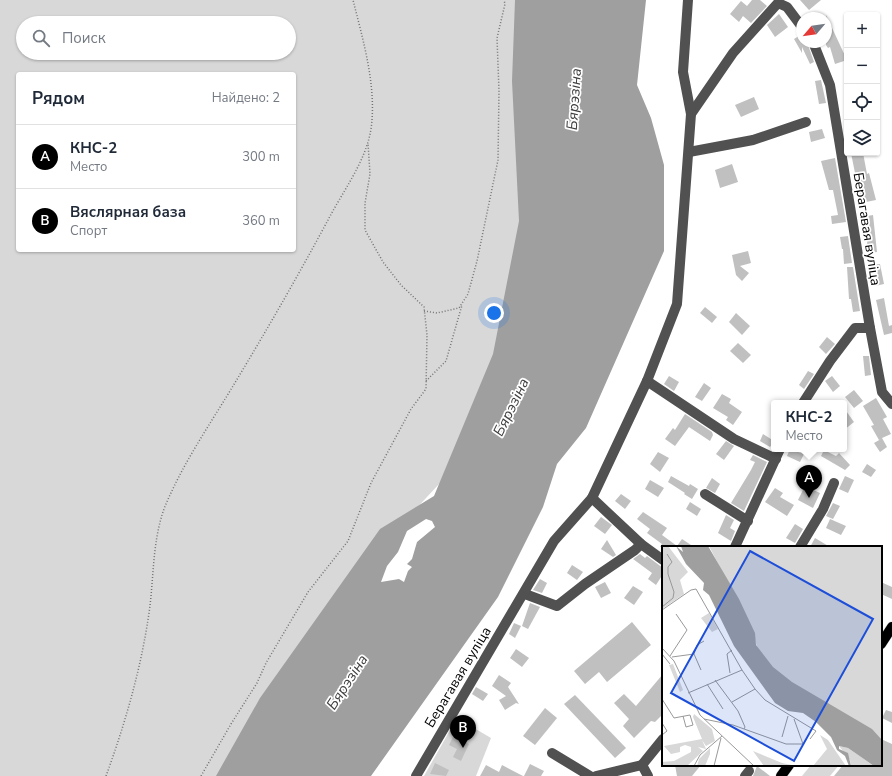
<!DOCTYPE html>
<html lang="ru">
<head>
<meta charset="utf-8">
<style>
  :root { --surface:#fff; --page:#f2f2f3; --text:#1f2937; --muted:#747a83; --line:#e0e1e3; --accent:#000 }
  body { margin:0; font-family:"Nunito Sans",sans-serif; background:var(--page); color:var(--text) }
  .controls { position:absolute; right:12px; top:12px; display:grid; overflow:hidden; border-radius:4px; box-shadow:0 1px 3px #0004 }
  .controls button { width:36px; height:36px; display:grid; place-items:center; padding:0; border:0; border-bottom:1px solid var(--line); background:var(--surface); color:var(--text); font:20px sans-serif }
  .compass { position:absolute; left:796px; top:12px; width:36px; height:36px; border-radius:50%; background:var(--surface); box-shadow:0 1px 3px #0004; rotate:241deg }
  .you { position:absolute; left:494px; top:313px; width:14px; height:14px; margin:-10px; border:3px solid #fff; border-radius:50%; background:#1a73e8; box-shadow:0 0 0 6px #1a73e833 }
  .badge { display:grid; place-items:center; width:26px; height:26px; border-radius:50%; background:var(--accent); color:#fff; font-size:13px; font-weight:700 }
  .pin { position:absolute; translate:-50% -33px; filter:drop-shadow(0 1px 2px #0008) }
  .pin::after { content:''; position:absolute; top:21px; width:14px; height:12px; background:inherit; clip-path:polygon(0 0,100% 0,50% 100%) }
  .popup { position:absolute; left:771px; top:400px; width:76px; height:52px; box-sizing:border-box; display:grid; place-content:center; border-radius:4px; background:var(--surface); filter:drop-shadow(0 1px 3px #0005); font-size:13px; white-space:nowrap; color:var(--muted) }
  .popup b { font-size:15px; color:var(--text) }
  .popup::after { content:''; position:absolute; left:50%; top:100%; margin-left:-8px; border:8px solid transparent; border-top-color:var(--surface) }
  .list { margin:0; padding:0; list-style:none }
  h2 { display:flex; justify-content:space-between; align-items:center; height:52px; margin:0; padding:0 16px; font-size:17px }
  h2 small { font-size:13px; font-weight:400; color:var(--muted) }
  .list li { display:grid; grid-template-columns:26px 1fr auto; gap:12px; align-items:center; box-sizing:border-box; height:64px; padding:0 16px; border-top:1px solid var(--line) }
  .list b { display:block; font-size:15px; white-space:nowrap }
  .list p { margin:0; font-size:13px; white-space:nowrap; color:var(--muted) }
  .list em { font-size:13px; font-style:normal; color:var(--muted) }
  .icon { flex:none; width:22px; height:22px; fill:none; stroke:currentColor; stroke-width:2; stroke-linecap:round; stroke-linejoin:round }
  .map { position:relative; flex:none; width:892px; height:776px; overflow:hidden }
  .search { position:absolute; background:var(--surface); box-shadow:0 1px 3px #0004; left:16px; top:16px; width:280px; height:44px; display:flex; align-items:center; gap:10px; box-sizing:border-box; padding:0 14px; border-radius:22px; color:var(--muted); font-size:15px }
  .panel { position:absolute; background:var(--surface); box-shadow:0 1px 3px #0004; left:16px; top:72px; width:280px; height:180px; border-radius:4px }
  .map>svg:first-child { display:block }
</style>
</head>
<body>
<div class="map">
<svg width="892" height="776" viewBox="0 0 892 776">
  <rect width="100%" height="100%" fill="#fff"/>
  <g fill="#d8d8d8" fill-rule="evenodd">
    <path d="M0 0H523L524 224 498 359 440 483 371 557 221 776H0ZM23 23H289V53H23ZM18 74H294V250H18Z"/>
    <polygon points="457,718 491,738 476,776 424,776"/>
    <polygon points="811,765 839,765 830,776 802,776"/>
  </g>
  <path fill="#9f9f9f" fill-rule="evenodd" d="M515 0H646L637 85 651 118 664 165V251L586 428 557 464 543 507 498 597 371 776H216L260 698 380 529 434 496 493 354 519 221 512 81ZM426 519 432 521 435 527 417 542 412 559 407 564 412 567 408 571 404 582 399 579 381 582 387 566 398 552 407 531Z"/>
  <g fill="#c0c0c0">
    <polygon points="752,0 760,0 767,6 751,23 743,16 739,22 730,14 741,1 747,6"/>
    <polygon points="800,0 821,0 809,10"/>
    <polygon points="779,14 788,27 775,37 767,25"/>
    <polygon points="826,15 847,60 835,64 830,47 828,48 826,45"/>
    <polygon points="802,34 802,42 807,42 814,62 810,64 802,47 802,53 794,39"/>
    <polygon points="821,80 826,103 819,104 815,81"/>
    <polygon points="754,97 759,109 741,117 735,105"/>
    <polygon points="822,129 825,138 811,142 809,132"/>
    <polygon points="851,153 863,153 867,174 869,173 876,200 861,203"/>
    <polygon points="835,158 846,222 832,224 831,216 838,215 833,190 829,190 821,161"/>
    <polygon points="732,164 738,182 720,188 715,170"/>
    <polygon points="873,215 877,252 868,253 866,228 863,228 862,217"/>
    <polygon points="848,236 852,263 844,264 843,249 842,249 840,237"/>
    <polygon points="748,251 751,263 740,266 749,273 742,281 736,275 732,255"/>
    <polygon points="880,264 884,284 875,286 871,265"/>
    <polygon points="847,267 853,267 860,311 853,312 851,299 849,299"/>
    <polygon points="884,298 889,326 892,325 892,333 884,335 876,300"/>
    <polygon points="705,307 717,317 712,323 700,313"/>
    <polygon points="736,313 750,326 742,335 729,322"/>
    <polygon points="827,337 835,344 826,354 819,347"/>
    <polygon points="738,343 751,355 743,363 730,351"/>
    <polygon points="863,356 869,356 871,375 865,376"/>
    <polygon points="808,371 814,374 804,389 799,385"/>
    <polygon points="669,376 679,382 674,391 664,384"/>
    <polygon points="832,376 840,386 833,392 825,381"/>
    <polygon points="704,383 711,388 702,401 695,397"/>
    <polygon points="854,390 863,401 854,408 845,397"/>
    <polygon points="722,394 731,399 729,403 742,412 733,425 726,420 728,417 713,408"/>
    <polygon points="876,398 887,417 883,419 891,434 882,438 887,447 880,452 874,443 881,439 879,440 871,426 874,425 863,406"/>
    <polygon points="844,408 854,422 844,430"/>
    <polygon points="685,414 712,432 713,435 710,441 689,427 675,446 665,439 673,428 675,430"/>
    <polygon points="763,434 774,441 770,447 760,441"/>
    <polygon points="726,441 734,446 724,460 716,454"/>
    <polygon points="790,449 804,454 800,462 787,456"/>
    <polygon points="824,450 836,456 839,453 850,465 845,470 821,456"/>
    <polygon points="658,452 669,458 660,472 650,464"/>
    <polygon points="753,455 767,462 744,511 731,503 751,470 755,462 750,460"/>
    <polygon points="867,464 876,470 871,477 862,472"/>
    <polygon points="671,476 689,486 690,484 698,489 692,499 684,494 685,493 668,482"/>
    <polygon points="845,476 854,480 848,493 839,489"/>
    <polygon points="712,478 720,484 715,493 706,488"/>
    <polygon points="650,480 664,488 658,497 645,489"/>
    <polygon points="805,486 820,493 813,508 798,500"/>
    <polygon points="775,488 783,493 780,497 794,505 787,516 765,502"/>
    <polygon points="621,494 631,501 625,509 615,501"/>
    <polygon points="690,502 701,509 697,516 686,509"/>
    <polygon points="833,503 840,506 833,519 826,516"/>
    <polygon points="643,512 667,528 662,535 677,546 682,539 694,547 660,547 662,544 647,533 650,529 637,519"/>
    <polygon points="726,515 734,520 730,528 735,531 731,541 718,533"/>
    <polygon points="601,517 612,525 605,534 594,526"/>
    <polygon points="830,519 846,526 841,535 826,528"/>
    <polygon points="795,524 803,529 795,543 786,538"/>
    <polygon points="815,538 830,547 810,547"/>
    <polygon points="607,540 616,555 613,557 601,549"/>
    <polygon points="640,554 645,558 647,556 663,568 663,574 656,585 648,579 652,573 633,559"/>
    <polygon points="572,565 583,572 577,580 567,573"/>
    <polygon points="540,579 547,583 542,593 533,590"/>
    <polygon points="605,582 611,593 601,598 595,587"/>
    <polygon points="881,582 892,587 892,599 881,594"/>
    <polygon points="633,586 643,592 634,605 624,598"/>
    <polygon points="530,603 540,607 528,629 522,626"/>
    <polygon points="632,622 651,645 607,682 599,672 585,684 574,671"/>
    <polygon points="514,623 521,626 515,638 509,634"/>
    <polygon points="516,649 529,658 522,667 510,658"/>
    <polygon points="663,674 663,714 655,722 651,721 634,738 623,726 629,719 614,703 624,694 636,706"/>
    <polygon points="499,675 511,683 508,687 519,704 516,703 505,710 499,700 506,696 492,686"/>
    <polygon points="476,687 488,694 483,701 472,694"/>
    <polygon points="575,695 626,748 615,758 564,704"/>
    <polygon points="545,708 557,718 535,745 523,736"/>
    <polygon points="886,710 892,712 892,723 882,718"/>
    <polygon points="453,737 469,744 461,761 453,757 457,749 449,745"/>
    <polygon points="881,739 892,744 892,776 834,776 843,765 881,765"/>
    <polygon points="435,763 449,770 446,776 430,774"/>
    <polygon points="530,764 544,771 541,776 524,776"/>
    <polygon points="486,765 499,772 502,765 523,776 480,776"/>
    <polygon points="675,765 701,765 692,776 677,776"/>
    <polygon points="757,766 770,776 753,776"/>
  </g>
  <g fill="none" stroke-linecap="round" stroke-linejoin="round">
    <defs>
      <g id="major">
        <polyline points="881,644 892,627"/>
        <polyline points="781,776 789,765"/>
      </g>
    </defs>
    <use href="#major" stroke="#dbdbdb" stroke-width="11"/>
    <g stroke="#737373" stroke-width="1.5" stroke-dasharray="1 2" stroke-linecap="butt">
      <polyline points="424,311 437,313 459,308 468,294 477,261 498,160 499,91 497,38 505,4 504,0"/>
      <polyline points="426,381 446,361 462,305"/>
      <path d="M106 776C125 724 141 669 149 613 154 579 152 543 164 509 182 464 211 423 236 381 268 328 299 274 328 220 343 191 366 161 371 129 377 87 363 40 353 0"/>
      <polyline points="201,776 231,724 257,683 266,663 308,592 348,541 371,483 411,409 426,389 427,335 424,307 401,285 383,262 365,230 365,203 370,174 368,143"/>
    </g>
    <g stroke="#515151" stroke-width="10">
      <polyline points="813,42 830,85 870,328 882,392 892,404"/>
      <polyline points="691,114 733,53 778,3 787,7 802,27"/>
      <polyline points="689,152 753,140 806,122"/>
      <polyline points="647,381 734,439 776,459"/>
      <polyline points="803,403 830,361 855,328 870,328"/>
      <polyline points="705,494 748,521"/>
      <polyline points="592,498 641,544 663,560"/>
      <polyline points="735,547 780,449"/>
      <polyline points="800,547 823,509 834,483"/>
      <polyline points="525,594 557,606 585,584 635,550 641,544"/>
      <polyline points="552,753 590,776"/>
      <polyline points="416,776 554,541 592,498 647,381 677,304 691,114 683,72 688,0"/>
      <polyline points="596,776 642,765"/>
      <polyline points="648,776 642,765 663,739"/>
      <polyline points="745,776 749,771"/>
    </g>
    <use href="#major" stroke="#000" stroke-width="10"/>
  </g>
  <g text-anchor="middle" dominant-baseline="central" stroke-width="3.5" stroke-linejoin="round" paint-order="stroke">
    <g font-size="14" fill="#000" stroke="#fff">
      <text transform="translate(867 229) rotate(81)">Берагавая вуліца</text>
      <text transform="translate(458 677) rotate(-59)">Берагавая вуліца</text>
    </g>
    <g font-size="15" font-style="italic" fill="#404040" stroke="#fff">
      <text transform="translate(574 99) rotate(-86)">Бярэзіна</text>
      <text transform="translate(511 407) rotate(-64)">Бярэзіна</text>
      <text transform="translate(347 682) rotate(-57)">Бярэзіна</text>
    </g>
  </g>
  <g transform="translate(662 546)">
    <rect width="220" height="220" fill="#fff"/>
    <path d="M0 0H6L26 26 18 34 22 48 0 63ZM47 0H220V196L129 137 110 121 95 101 90 83ZM47 67 56 83 50 86 39 72ZM11 118 21 144 18 146 7 119ZM32 168 50 183 53 195 44 200 40 194 44 203 36 201 41 205 25 220H0V216L12 215 29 206V201L23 199 18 201V206L9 208 2 200 40 193 31 171ZM158 189 166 194 184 220H151L165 203ZM177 200 186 202 212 220H189L188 214ZM48 202V208L43 220H35L37 213ZM91 205 120 217 135 220H102Z" fill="#d8d8d8"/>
    <path d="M14 0 21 6 19 0H46L77 53 93 87 94 99 111 121 130 136 210 183 220 194V220H212L186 202 177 200V203L186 207 189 220H187L183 210 175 204 169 191 154 176 141 167 126 165 113 157 72 100 47 49 41 44 42 37 24 18Z" fill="#9f9f9f"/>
    <path fill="none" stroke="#999" stroke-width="1" d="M0 61 11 52 12 46 6 28V21L10 16 5 8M0 64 29 44 34 43 80 124 93 143 103 154 154 185 148 193M0 102 12 115 38 169 92 220M0 108 8 118M32 108 35 99 42 95M8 110 25 84 14 68M10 111 32 108 39 124M68 127 65 108 70 104M53 134 76 165 83 181 82 183M45 138 61 163M26 147 80 124M0 153 12 172 28 169 31 179 24 181 21 170M70 156 93 143M42 173 71 179 124 198H141L132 173M0 177 5 185 0 189M120 191 126 170M32 220 38 209 60 190M52 220 59 192"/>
    <path fill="#1d4ed8" fill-opacity="0.15" stroke="#1d4ed8" stroke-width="2" d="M88 5 211 73 132 215 9 147Z"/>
    <rect width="220" height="220" fill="none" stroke="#000" stroke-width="2"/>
  </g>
</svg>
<div class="controls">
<button>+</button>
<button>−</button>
<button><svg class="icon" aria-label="locate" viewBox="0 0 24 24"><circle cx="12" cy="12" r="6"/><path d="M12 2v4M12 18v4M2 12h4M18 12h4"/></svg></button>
<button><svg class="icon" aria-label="layers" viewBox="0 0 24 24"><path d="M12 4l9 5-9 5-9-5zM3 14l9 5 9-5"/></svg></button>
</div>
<svg class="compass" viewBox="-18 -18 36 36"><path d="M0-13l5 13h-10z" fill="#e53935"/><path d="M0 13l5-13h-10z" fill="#747a83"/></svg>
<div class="you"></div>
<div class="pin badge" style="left:809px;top:498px">A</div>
<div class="popup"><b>КНС-2</b>Место</div>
<div class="pin badge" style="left:463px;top:748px">B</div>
<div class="search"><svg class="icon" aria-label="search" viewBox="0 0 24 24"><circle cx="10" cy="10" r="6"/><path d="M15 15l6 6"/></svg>Поиск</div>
<section class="panel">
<h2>Рядом<small>Найдено: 2</small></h2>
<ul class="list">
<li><span class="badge">A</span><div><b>КНС-2</b><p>Место</p></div><em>300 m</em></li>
<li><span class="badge">B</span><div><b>Вяслярная база</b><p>Спорт</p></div><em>360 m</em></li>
</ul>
</section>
</div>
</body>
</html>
